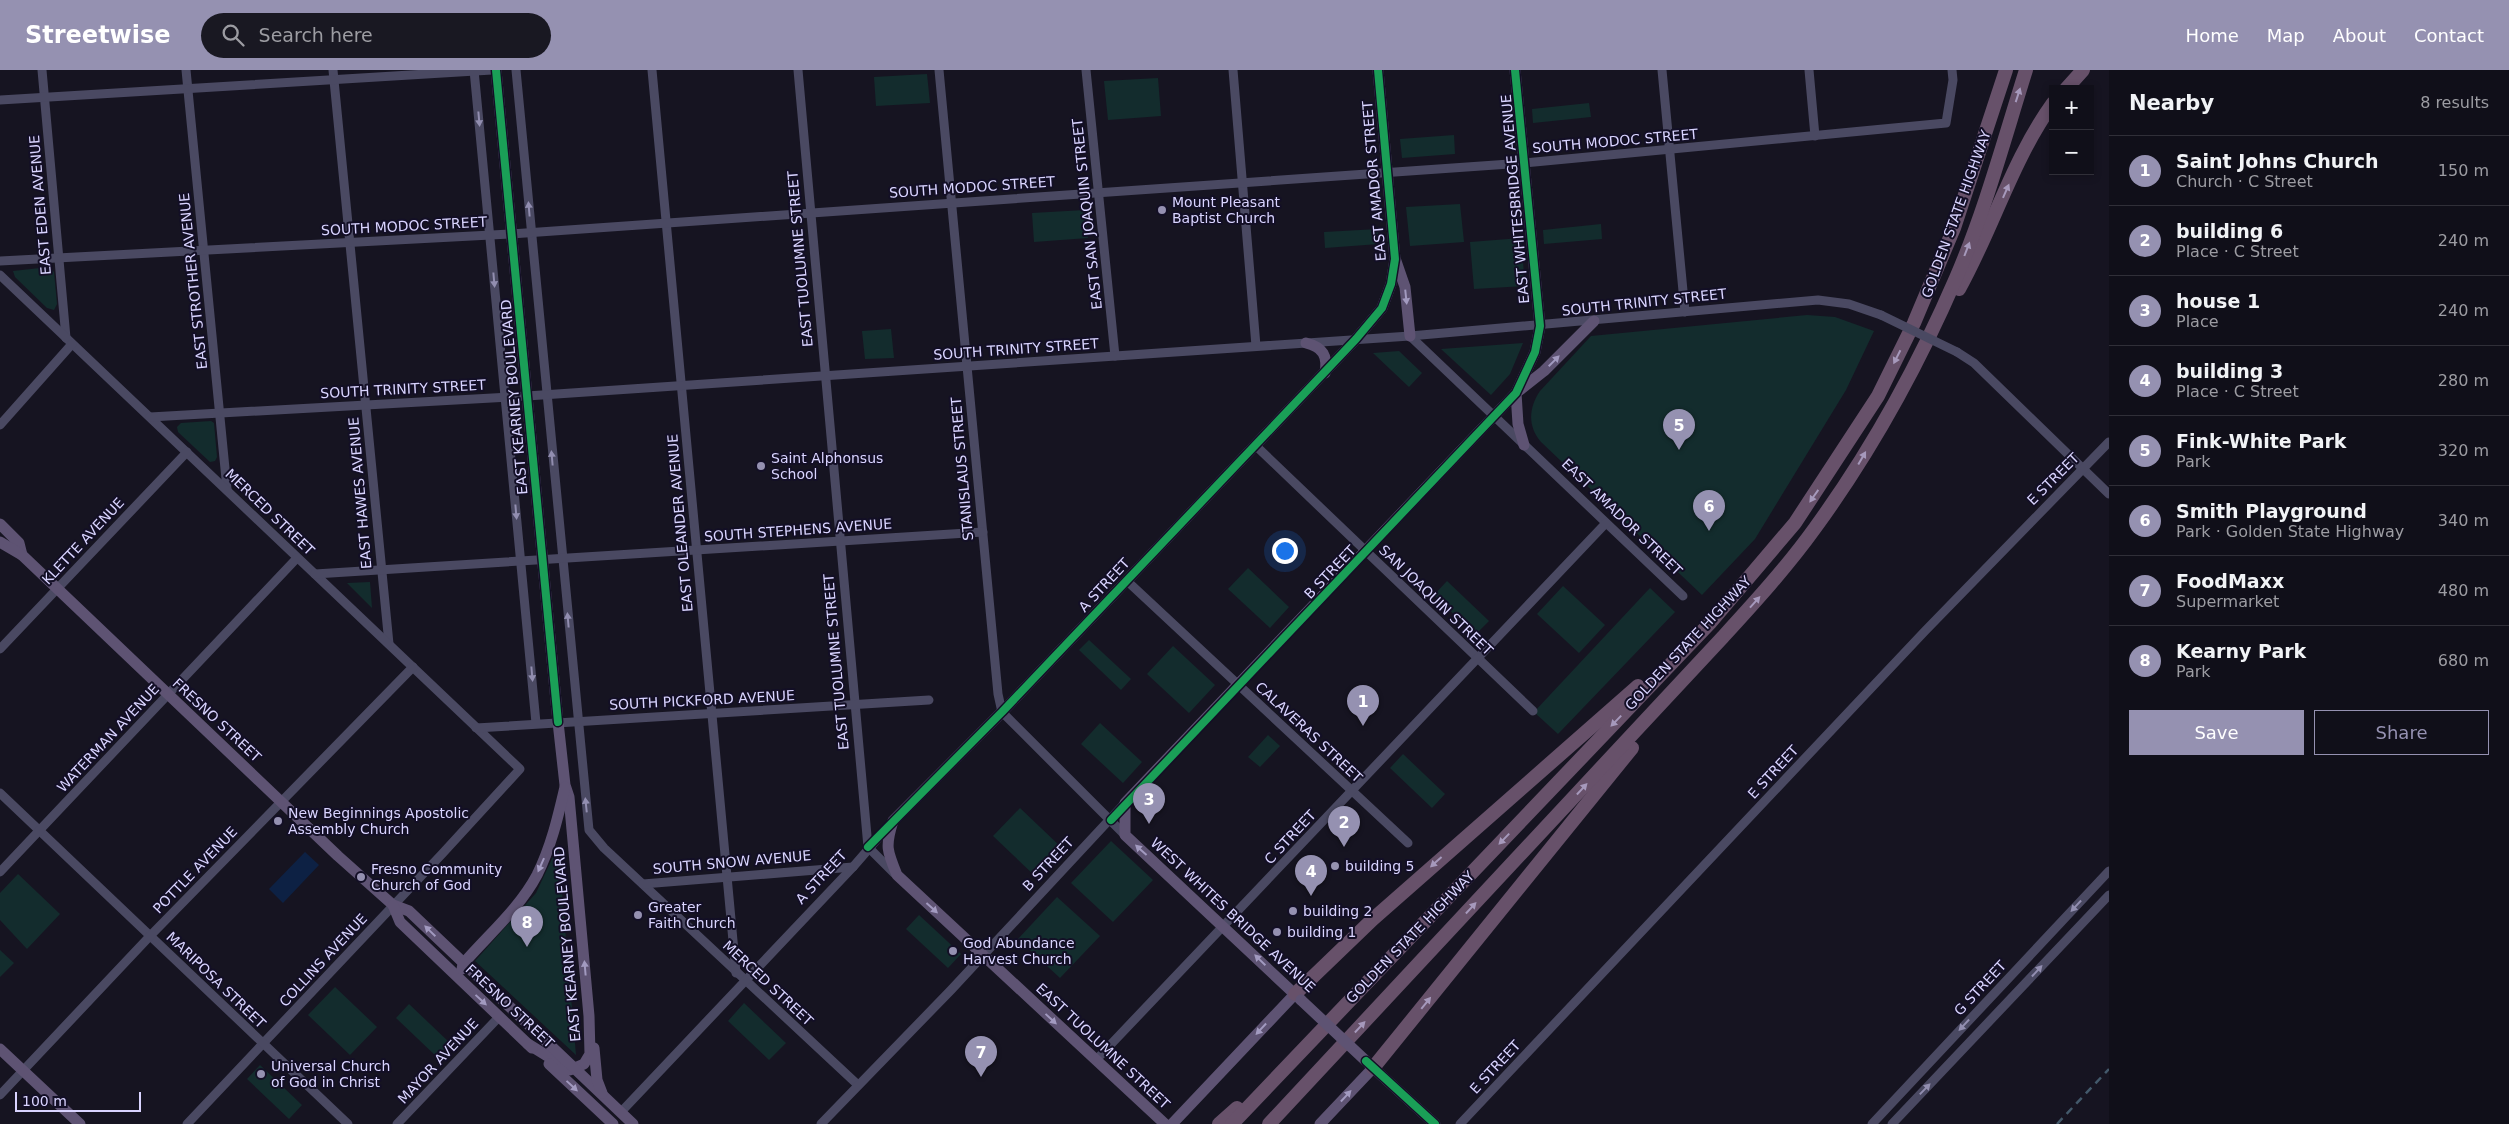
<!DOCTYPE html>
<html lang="en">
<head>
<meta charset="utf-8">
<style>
  :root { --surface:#100f19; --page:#191822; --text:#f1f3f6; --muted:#9c9ca2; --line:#302f38; --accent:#9591b1 }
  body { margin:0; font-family:"DejaVu Sans",sans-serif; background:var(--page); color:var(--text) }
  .controls { position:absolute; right:15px; top:15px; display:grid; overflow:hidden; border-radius:0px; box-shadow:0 2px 8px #0003 }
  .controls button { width:45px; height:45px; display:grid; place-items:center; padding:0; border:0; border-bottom:1px solid var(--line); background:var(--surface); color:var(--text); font:25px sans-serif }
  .scale { position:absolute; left:15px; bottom:12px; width:126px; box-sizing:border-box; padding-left:5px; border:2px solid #d9d4ff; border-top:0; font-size:14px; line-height:18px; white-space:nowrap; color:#d9d4ff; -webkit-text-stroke:4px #130f26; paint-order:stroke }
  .you { position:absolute; left:1284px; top:480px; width:18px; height:18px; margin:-12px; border:4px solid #fff; border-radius:50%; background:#1a73e8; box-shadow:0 0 0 8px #1a73e833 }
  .badge { display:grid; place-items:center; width:32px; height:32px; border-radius:50%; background:var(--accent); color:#fff; font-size:16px; font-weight:700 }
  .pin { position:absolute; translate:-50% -41px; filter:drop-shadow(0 1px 2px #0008) }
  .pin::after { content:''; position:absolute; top:26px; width:18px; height:15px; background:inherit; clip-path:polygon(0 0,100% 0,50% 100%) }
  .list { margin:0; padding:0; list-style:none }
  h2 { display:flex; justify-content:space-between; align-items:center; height:65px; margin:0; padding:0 20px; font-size:21px }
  h2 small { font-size:16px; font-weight:400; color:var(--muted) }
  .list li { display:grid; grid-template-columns:32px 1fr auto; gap:15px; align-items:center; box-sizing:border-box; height:70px; padding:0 20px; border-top:1px solid var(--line) }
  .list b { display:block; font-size:19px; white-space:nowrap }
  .list p { margin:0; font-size:16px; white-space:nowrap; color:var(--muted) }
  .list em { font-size:16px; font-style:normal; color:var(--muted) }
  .actions { display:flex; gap:10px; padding:15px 20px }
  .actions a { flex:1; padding:11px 0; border:1px solid var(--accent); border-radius:0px; text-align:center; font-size:18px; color:var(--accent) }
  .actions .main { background:var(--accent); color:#fff }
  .icon { flex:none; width:28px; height:28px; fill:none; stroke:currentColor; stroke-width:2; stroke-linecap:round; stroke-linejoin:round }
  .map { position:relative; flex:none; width:2109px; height:1054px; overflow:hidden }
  header { display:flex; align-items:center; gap:30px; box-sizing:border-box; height:70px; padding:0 25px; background:var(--accent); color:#fff }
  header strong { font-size:24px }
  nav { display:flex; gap:28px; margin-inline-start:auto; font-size:18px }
  .search { width:350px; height:45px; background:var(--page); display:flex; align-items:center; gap:12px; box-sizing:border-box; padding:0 18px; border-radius:28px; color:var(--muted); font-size:19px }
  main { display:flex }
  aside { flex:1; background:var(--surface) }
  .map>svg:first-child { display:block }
</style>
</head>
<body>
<header>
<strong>Streetwise</strong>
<div class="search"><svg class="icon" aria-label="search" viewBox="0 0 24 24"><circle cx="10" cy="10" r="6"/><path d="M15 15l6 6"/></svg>Search here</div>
<nav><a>Home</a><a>Map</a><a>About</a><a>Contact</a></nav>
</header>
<main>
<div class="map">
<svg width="2109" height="1054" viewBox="0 0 2109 1054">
  <rect width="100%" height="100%" fill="#161421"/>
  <g fill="#132c2d">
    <polygon points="927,4 930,33 876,36 874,7"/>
    <polygon points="1158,8 1161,46 1108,50 1104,11"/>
    <polygon points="1589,33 1591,47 1533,53 1532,39"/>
    <polygon points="1454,65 1455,84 1402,88 1400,69"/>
    <polygon points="1460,134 1464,172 1410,176 1406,137"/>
    <polygon points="1085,140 1088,168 1034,172 1032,143"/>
    <polygon points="1601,154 1602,169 1544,174 1543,160"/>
    <polygon points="1378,159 1379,174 1325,178 1324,162"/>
    <polygon points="1521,168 1525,216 1474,219 1470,172"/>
    <polygon points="49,197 54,202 57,234 54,240 47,238 15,207 13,201"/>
    <path d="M1807 245 1835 247 1874 261 1846 320 1755 469 1702 525 1541 372C1527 356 1529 337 1540 321L1591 266Z"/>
    <polygon points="891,259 894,288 865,289 862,261"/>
    <polygon points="1523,273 1510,304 1491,325 1441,279"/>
    <polygon points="1399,281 1422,303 1409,317 1373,283"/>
    <polygon points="211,351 214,353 217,387 215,391 210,392 178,362 177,357 181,353"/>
    <polygon points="1248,498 1289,537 1270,558 1228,519"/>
    <polygon points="1447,511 1489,551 1475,565 1434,525"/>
    <polygon points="370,512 372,538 347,513"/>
    <polygon points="1563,516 1605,555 1579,583 1537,544"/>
    <polygon points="1650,518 1675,542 1558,664 1534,642"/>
    <polygon points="1089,570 1131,609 1121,620 1079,580"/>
    <polygon points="1173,576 1215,615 1189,643 1147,604"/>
    <polygon points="1100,653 1142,692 1123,713 1081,674"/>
    <polygon points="1268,665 1280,676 1260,697 1248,687"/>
    <polygon points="1403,684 1445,724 1432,738 1390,698"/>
    <polygon points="1020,738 1062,778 1035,806 993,766"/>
    <polygon points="1111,771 1153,810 1113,852 1071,813"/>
    <polygon points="558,776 576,985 475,891 536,823"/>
    <polygon points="18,804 60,844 27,879 0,850 0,823"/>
    <polygon points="1057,827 1100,866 1060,908 1018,869"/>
    <polygon points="919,845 961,884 948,898 906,859"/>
    <polygon points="0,880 14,893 0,907"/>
    <polygon points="335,917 377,957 350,985 308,945"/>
    <polygon points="744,933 786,973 769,990 728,951"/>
    <polygon points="409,934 451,974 438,988 396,948"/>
    <polygon points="260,995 302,1035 289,1049 247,1009"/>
  </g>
  <polygon fill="#0d2144" points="305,782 319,795 283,833 269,819"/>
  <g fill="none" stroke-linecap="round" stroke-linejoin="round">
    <g stroke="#4a4962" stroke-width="9">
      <polyline points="42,0 66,268"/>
      <polyline points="186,0 227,419"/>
      <polyline points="333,0 389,574"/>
      <polyline points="474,0 536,653"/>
      <polyline points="516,0 589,760 604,778 858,1015"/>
      <polyline points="652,0 736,903"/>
      <polyline points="798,0 868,777 894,803"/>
      <polyline points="939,0 998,624 1002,642 1125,765"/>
      <polyline points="1086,0 1115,286"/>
      <polyline points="1233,0 1256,276"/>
      <polyline points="1662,0 1685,242"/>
      <polyline points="1809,0 1815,66"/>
      <polyline points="0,30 492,0"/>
      <polyline points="0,191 511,164 1524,93 1946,53 1953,10 1952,0"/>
      <polyline points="0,205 520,699 442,784 187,1054"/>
      <polyline points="1410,266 1683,526"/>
      <polyline points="1957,282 1974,293 2109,424"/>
      <polyline points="150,347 527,326 1410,266 1818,230 1849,234 1881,245"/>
      <polyline points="0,355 72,274"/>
      <polyline points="1256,376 1533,641"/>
      <polyline points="315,504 983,462"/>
      <polyline points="1126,510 1408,773"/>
      <polyline points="0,579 187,382"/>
      <polyline points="476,658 929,630"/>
      <polyline points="0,723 348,1054"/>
      <polyline points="0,802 297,488"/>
      <polyline points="643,814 853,797"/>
      <polyline points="1096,990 1606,453"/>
      <polyline points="0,1025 150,866 413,597"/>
      <polyline points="621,1042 853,797 892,752"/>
      <polyline points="397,1054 499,947"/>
      <polyline points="821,1054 951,920 1125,733"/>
      <polyline points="1460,1054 1925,561 2109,372"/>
      <polyline points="1872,1054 2109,801"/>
      <polyline points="1892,1054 2109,825"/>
    </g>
    <g stroke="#5e5373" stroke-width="11">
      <polyline points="496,0 558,652 565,715 569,727 589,946 590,984 584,994 570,1000 528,974"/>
      <polyline points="1396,191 1405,217 1410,266"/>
      <path d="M1306 273C1323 277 1328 286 1325 303"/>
      <polyline points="1524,375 1518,354 1516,323 1544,301 1594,251"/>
      <polyline points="0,454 19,473 22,485"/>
      <polyline points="0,472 22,485 338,786 393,835 409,841 633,1054"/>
      <polyline points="393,835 400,852 532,978"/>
      <path d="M462 899 463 894C488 865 519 839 537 805 551 777 558 747 565 717"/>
      <polyline points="1301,930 1125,765 1125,733 1516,323 1535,282 1540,256 1515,0"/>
      <polyline points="594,978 597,1010 602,1023"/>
      <polyline points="0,979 80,1054"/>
      <polyline points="1368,993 1435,1054"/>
      <polyline points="549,994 613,1054"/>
      <path d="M1165 1054 897 805C887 781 885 776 893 751L1002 642 1356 269 1382 238 1391 214 1395 189 1378 0"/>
      <polyline points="1172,1054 1295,924"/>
      <polyline points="1320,1054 1373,998"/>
    </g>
    <g stroke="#67516a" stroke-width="14">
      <polyline points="2066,19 2083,0"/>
      <path d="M1959 219C1993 158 2012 90 2053 33"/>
      <polyline points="1295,924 1373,849 1638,616"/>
      <polyline points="1373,998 1632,678"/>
      <polyline points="1219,1054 1237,1038"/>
      <polyline points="1232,1054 1710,553 1795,453 1878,326 1914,253 1954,158 2006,0"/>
      <path d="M1269 1054 1722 568C1754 533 1787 497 1815 458 1871 381 1918 296 1956 208 1985 141 2004 70 2026 0"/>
    </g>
    <polyline stroke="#43596b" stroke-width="2.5" stroke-dasharray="8 6" stroke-linecap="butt" points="2057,1054 2109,999"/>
    <polyline stroke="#4a4962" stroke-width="9" points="1881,245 1957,282"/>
    <polyline stroke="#5e5373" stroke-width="11" points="1301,930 1366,991"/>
    <defs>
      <g id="cycleway">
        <polyline points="496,0 558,652"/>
        <polyline points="1111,750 1516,323 1535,282 1540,256 1515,0"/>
        <polyline points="868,777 1002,642 1356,269 1382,238 1391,214 1395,189 1378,0"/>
        <polyline points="1366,991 1435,1054"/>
      </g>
    </defs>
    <use href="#cycleway" stroke="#130f26" stroke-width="11"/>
    <use href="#cycleway" stroke="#1a9f57" stroke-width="8"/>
  </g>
  <defs><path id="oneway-solid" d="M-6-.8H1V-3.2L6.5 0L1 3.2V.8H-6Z" transform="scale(1.25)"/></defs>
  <g fill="#a699bc">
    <use href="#oneway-solid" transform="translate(2018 25) rotate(-72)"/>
    <use href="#oneway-solid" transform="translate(2006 121) rotate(-66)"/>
    <use href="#oneway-solid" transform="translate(1967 179) rotate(-69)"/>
    <use href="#oneway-solid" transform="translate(1897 287) rotate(117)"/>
    <use href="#oneway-solid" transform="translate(1862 388) rotate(-60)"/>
    <use href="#oneway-solid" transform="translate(1814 426) rotate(125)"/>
    <use href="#oneway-solid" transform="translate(1755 532) rotate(-48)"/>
    <use href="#oneway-solid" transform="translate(1616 651) rotate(134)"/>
    <use href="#oneway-solid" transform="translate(1582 719) rotate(-47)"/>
    <use href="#oneway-solid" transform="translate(1504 769) rotate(134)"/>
    <use href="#oneway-solid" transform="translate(1436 792) rotate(138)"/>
    <use href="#oneway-solid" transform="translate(1471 838) rotate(-47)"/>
    <use href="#oneway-solid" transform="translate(1426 933) rotate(-51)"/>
    <use href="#oneway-solid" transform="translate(1360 957) rotate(-47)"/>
  </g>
  <g fill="#928eb0">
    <use href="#oneway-solid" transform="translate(479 49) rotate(85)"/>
    <use href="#oneway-solid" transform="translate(529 139) rotate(-95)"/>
    <use href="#oneway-solid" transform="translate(494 210) rotate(85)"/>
    <use href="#oneway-solid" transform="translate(552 388) rotate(-95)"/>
    <use href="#oneway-solid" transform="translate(516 442) rotate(85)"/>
    <use href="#oneway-solid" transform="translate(568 550) rotate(-95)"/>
    <use href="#oneway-solid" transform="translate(532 604) rotate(85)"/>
    <use href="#oneway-solid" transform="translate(586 735) rotate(-96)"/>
    <use href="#oneway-solid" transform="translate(2076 836) rotate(133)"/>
    <use href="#oneway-solid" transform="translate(2037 901) rotate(-47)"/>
    <use href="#oneway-solid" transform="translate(1964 955) rotate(133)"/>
    <use href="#oneway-solid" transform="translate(1925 1019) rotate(-46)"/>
  </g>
  <g fill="#a29ac0">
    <use href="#oneway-solid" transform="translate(1406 227) rotate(84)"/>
    <use href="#oneway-solid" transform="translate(1554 291) rotate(-45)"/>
    <use href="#oneway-solid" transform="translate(1141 780) rotate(-138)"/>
    <use href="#oneway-solid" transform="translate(541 795) rotate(114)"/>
    <use href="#oneway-solid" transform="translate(932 838) rotate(42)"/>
    <use href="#oneway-solid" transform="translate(430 861) rotate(-136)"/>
    <use href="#oneway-solid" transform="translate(1260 890) rotate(-136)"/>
    <use href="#oneway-solid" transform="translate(585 898) rotate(-95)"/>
    <use href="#oneway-solid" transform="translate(481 930) rotate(43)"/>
    <use href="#oneway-solid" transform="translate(1051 949) rotate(43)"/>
    <use href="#oneway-solid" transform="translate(1261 959) rotate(133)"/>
    <use href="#oneway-solid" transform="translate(572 1016) rotate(43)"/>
    <use href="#oneway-solid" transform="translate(1346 1026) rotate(-47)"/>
  </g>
  <g fill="#9591b1" stroke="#130f26" stroke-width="2">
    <circle cx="1162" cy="140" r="5"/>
    <circle cx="761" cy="396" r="5"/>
    <circle cx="278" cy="751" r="5"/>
    <circle cx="1335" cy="796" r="5"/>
    <circle cx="361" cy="807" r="5"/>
    <circle cx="1293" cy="841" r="5"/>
    <circle cx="638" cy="845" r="5"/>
    <circle cx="1277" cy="862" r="5"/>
    <circle cx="953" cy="881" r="5"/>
    <circle cx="261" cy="1004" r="5"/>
  </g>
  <g text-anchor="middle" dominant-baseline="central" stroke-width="4" stroke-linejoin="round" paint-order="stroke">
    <g font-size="14" fill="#d9d4ff" stroke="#130f26">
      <text transform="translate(1615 71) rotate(-5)">SOUTH MODOC STREET</text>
      <text transform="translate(1374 111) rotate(-95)">EAST AMADOR STREET</text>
      <text transform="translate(972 117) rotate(-4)">SOUTH MODOC STREET</text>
      <text transform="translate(1515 129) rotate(-95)">EAST WHITESBRIDGE AVENUE</text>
      <text transform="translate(40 135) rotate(-95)">EAST EDEN AVENUE</text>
      <text transform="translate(1087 144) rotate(-96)">EAST SAN JOAQUIN STREET</text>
      <text transform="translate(1956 144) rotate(-70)">GOLDEN STATE HIGHWAY</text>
      <text transform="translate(404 156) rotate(-3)">SOUTH MODOC STREET</text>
      <text transform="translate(800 189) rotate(-95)">EAST TUOLUMNE STREET</text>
      <text transform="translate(193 211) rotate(-96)">EAST STROTHER AVENUE</text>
      <text transform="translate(1644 232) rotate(-6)">SOUTH TRINITY STREET</text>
      <text transform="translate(1016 279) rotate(-4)">SOUTH TRINITY STREET</text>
      <text transform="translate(403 319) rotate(-3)">SOUTH TRINITY STREET</text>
      <text transform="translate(514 327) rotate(-95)">EAST KEARNEY BOULEVARD</text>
      <text transform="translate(962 399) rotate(-95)">STANISLAUS STREET</text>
      <text transform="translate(2053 409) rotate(-45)">E STREET</text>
      <text transform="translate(360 423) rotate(-95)">EAST HAWES AVENUE</text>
      <text transform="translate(270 442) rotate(44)">MERCED STREET</text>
      <text transform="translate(1622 447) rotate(44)">EAST AMADOR STREET</text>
      <text transform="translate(680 453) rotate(-95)">EAST OLEANDER AVENUE</text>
      <text transform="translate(798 460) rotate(-4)">SOUTH STEPHENS AVENUE</text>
      <text transform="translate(83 471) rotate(-47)">KLETTE AVENUE</text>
      <text transform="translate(1330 502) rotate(-46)">B STREET</text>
      <text transform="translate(1104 515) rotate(-47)">A STREET</text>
      <text transform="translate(1436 530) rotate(44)">SAN JOAQUIN STREET</text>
      <text transform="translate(1688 573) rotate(-47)">GOLDEN STATE HIGHWAY</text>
      <text transform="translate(836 592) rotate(-95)">EAST TUOLUMNE STREET</text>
      <text transform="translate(702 630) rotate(-3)">SOUTH PICKFORD AVENUE</text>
      <text transform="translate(217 650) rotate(43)">FRESNO STREET</text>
      <text transform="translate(1309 662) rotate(43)">CALAVERAS STREET</text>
      <text transform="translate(108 668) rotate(-47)">WATERMAN AVENUE</text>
      <text transform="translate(1773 702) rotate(-47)">E STREET</text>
      <text transform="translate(1290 767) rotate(-47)">C STREET</text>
      <text transform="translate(732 792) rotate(-5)">SOUTH SNOW AVENUE</text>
      <text transform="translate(1048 794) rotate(-47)">B STREET</text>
      <text transform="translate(195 800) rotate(-46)">POTTLE AVENUE</text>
      <text transform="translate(821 807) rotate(-47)">A STREET</text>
      <text transform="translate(1233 845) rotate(43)">WEST WHITES BRIDGE AVENUE</text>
      <text transform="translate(1410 867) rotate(-46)">GOLDEN STATE HIGHWAY</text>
      <text transform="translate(567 874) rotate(-95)">EAST KEARNEY BOULEVARD</text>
      <text transform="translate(323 890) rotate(-47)">COLLINS AVENUE</text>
      <text transform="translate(216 910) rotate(44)">MARIPOSA STREET</text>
      <text transform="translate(768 913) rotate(43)">MERCED STREET</text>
      <text transform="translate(1980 918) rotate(-47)">G STREET</text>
      <text transform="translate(510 936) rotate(43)">FRESNO STREET</text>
      <text transform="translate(1103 976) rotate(43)">EAST TUOLUMNE STREET</text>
      <text transform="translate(438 991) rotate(-47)">MAYOR AVENUE</text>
      <text transform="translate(1495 997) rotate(-47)">E STREET</text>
    </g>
    <g font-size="14" fill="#d9d4ff" stroke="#130f26" text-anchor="start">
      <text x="1172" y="132">Mount Pleasant<tspan x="1172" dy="16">Baptist Church</tspan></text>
      <text x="771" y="388">Saint Alphonsus<tspan x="771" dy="16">School</tspan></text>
      <text x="288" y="743">New Beginnings Apostolic<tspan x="288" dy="16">Assembly Church</tspan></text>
      <text x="1345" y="796">building 5</text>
      <text x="371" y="799">Fresno Community<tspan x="371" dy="16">Church of God</tspan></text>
      <text x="648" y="837">Greater<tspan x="648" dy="16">Faith Church</tspan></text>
      <text x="1303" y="841">building 2</text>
      <text x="1287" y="862">building 1</text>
      <text x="963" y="873">God Abundance<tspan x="963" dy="16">Harvest Church</tspan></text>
      <text x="271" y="996">Universal Church<tspan x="271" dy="16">of God in Christ</tspan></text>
    </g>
  </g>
</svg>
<div class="controls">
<button>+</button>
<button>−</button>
</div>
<div class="scale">100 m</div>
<div class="you"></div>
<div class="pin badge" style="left:1363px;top:656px">1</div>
<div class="pin badge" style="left:1344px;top:777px">2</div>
<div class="pin badge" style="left:1149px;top:754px">3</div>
<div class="pin badge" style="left:1311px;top:826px">4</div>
<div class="pin badge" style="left:1679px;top:380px">5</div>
<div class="pin badge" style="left:1709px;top:461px">6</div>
<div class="pin badge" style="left:981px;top:1007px">7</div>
<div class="pin badge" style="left:527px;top:877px">8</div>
</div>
<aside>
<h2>Nearby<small>8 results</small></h2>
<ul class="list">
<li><span class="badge">1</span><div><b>Saint Johns Church</b><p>Church · C Street</p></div><em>150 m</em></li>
<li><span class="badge">2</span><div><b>building 6</b><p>Place · C Street</p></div><em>240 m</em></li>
<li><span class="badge">3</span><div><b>house 1</b><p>Place</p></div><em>240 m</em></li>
<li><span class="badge">4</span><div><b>building 3</b><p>Place · C Street</p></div><em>280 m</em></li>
<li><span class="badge">5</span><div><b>Fink-White Park</b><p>Park</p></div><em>320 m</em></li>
<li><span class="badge">6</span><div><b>Smith Playground</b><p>Park · Golden State Highway</p></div><em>340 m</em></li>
<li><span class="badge">7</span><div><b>FoodMaxx</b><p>Supermarket</p></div><em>480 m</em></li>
<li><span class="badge">8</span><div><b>Kearny Park</b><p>Park</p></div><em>680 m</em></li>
</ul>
<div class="actions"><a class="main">Save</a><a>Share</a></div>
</aside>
</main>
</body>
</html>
